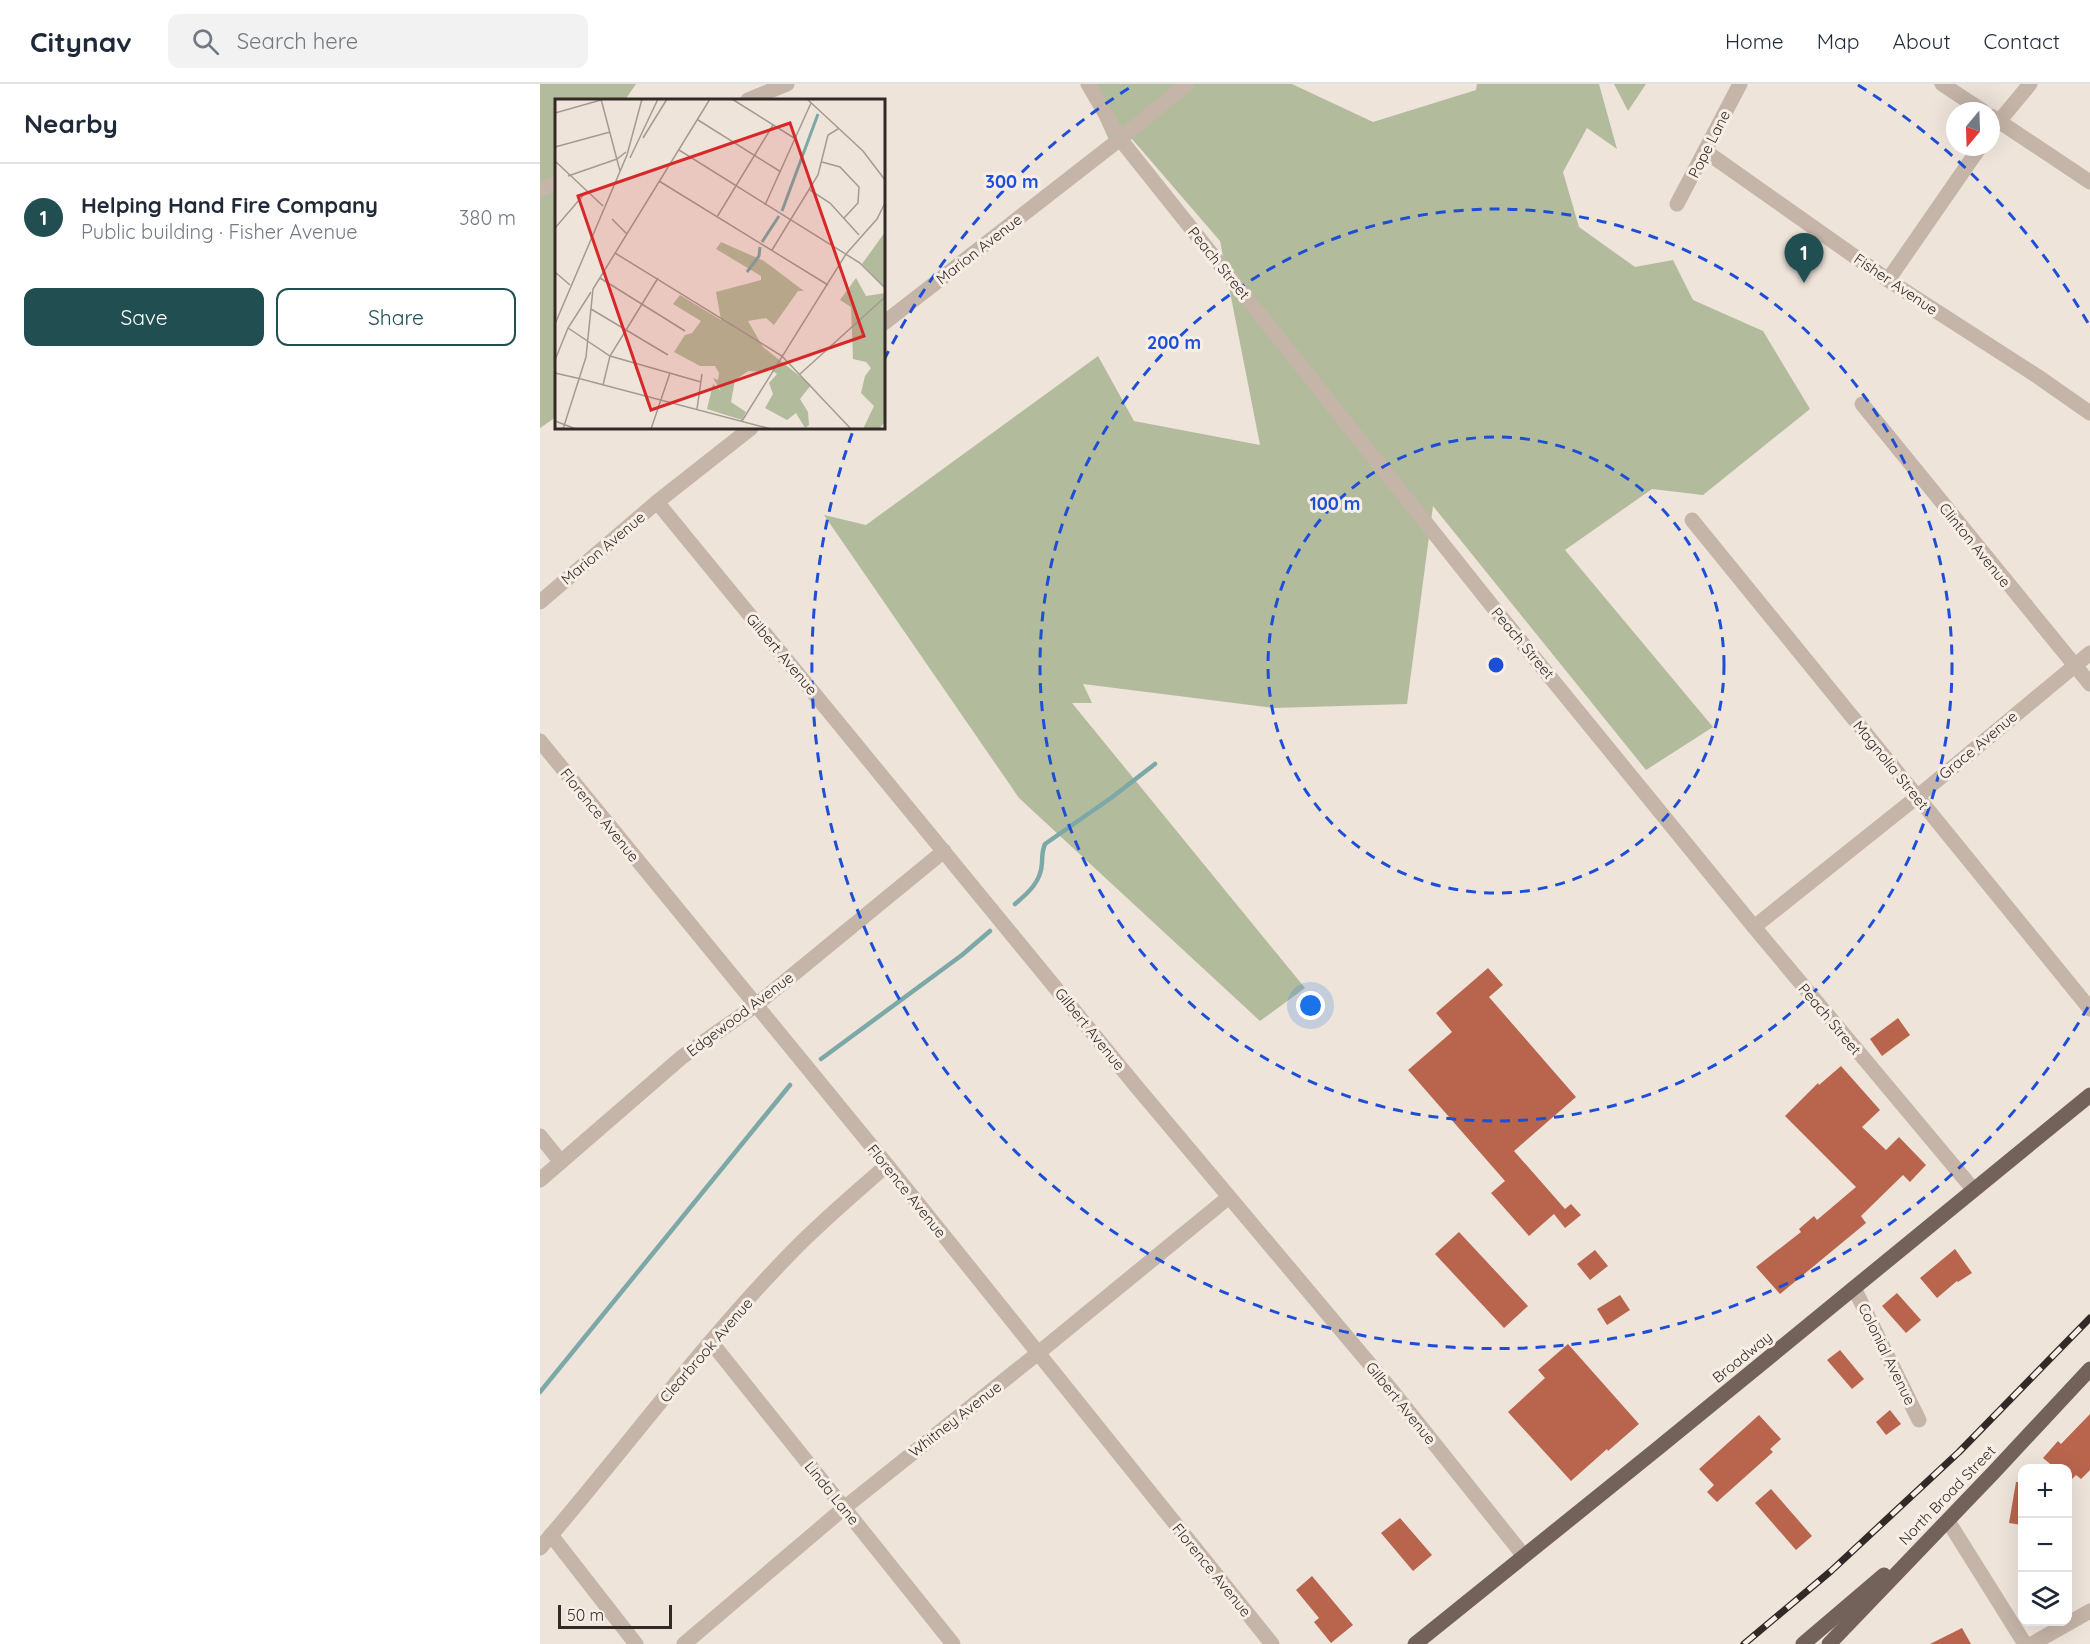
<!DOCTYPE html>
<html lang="en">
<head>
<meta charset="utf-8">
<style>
  :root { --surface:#fff; --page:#f2f2f3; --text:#1f2937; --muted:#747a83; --line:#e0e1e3; --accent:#214e50 }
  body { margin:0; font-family:Quicksand,sans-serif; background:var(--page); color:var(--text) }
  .controls { position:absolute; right:18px; bottom:18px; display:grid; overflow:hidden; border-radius:12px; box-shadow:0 6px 24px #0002 }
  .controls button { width:54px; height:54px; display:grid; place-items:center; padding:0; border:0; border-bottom:2px solid var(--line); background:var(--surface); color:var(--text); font:30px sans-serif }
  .compass { position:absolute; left:1406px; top:18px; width:54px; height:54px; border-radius:50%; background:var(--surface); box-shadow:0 6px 24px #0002; rotate:199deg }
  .scale { position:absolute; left:18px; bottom:15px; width:114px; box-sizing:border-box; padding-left:6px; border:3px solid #332a27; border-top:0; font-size:16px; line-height:21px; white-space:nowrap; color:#332a27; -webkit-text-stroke:4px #f7efe6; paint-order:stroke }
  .you { position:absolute; left:771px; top:922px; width:21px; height:21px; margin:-15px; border:4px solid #fff; border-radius:50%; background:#1a73e8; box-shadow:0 0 0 9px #1a73e833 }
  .badge { display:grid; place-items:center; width:39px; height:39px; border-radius:50%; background:var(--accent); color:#fff; font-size:20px; font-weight:700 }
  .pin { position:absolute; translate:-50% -50px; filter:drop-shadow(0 2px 3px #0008) }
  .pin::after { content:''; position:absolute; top:32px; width:21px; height:18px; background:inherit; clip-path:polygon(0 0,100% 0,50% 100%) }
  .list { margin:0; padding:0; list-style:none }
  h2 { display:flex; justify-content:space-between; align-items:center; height:78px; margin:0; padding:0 24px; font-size:26px }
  h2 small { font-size:20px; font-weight:400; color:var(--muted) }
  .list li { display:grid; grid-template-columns:39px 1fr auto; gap:18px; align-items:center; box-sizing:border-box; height:108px; padding:0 24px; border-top:2px solid var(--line) }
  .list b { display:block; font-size:22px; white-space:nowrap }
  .list p { margin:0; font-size:20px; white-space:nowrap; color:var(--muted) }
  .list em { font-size:20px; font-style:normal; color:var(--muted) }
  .actions { display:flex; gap:12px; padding:18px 24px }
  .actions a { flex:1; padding:14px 0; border:2px solid var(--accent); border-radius:12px; text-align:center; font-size:21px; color:var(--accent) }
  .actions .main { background:var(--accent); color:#fff }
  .icon { flex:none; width:33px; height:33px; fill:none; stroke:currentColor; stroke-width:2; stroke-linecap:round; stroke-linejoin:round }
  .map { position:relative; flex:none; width:1550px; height:1560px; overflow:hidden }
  header { display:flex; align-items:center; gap:36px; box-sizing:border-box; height:84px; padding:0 30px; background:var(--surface); border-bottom:2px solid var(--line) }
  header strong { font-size:28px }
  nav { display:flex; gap:33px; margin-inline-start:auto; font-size:21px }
  .search { width:420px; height:54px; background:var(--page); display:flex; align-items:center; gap:15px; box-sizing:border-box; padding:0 21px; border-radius:12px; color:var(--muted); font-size:22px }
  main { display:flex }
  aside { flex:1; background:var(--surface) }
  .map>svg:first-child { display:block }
</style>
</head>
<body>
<header>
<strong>Citynav</strong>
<div class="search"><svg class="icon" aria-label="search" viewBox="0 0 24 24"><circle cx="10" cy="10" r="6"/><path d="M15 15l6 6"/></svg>Search here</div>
<nav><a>Home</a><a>Map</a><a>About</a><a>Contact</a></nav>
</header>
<main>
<aside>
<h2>Nearby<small></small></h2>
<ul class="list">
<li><span class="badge">1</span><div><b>Helping Hand Fire Company</b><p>Public building · Fisher Avenue</p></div><em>380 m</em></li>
</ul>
<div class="actions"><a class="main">Save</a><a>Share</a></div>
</aside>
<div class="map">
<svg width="1550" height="1560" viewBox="0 0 1550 1560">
  <rect width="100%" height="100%" fill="#eee4da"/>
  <g fill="#b2bc9c">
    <polygon points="0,0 96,0 85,16 16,16 16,333 0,344"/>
    <polygon points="544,0 752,0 833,38 936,6 937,0 1059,0 1077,65 1047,44 1023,88 1039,143 1095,183 1133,176 1153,216 1223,247 1270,325 1163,411 1112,405 1025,466 1173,643 1106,686 893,422 867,620 734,624 543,600 552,619 532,619 765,904 720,937 479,714 284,431 326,441 558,272 594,337 720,361 680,157 586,48 570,58"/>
    <polygon points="1074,0 1106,0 1088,27"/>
  </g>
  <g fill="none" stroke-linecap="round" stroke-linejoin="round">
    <g stroke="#7ca8a8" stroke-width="4.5">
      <path d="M475 820C488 809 501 798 502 779 502 772 502 767 505 760L571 714 615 680"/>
      <polyline points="281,975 422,871 450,847"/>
      <polyline points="0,1308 250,1001"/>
    </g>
  </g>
  <g fill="#b9654e">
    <polygon points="948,884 963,901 949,913 1036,1013 974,1067 1025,1125 1031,1120 1041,1131 1025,1144 1014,1130 989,1152 951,1109 965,1097 868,986 912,948 896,929"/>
    <polygon points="1358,934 1370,951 1342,972 1330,955"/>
    <polygon points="1301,982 1340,1026 1322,1043 1346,1066 1359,1053 1386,1081 1370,1098 1363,1091 1321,1132 1326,1139 1240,1210 1216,1183 1261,1148 1259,1145 1274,1132 1277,1136 1316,1103 1245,1032 1278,999 1279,1001"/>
    <polygon points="919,1148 988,1222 964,1244 895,1170"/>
    <polygon points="1415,1165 1432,1189 1418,1198 1417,1197 1397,1214 1380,1194"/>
    <polygon points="1055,1166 1068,1182 1050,1196 1037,1180"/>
    <polygon points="1357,1209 1381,1236 1366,1249 1342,1222"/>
    <polygon points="1080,1211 1090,1226 1067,1241 1057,1225"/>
    <polygon points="1028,1260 1099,1340 1068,1367 1067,1365 1031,1397 968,1328 1005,1294 998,1286"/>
    <polygon points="1300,1266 1324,1295 1312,1305 1287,1276"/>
    <polygon points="1350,1326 1361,1340 1346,1351 1336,1338"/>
    <polygon points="1550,1330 1550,1386 1541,1395 1536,1391 1527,1400 1527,1384 1515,1384 1503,1374 1518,1357 1521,1360"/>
    <polygon points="1219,1331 1241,1355 1230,1365 1233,1368 1177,1418 1167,1408 1174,1401 1159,1385"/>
    <polygon points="1476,1398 1482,1398 1482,1441 1469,1439"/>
    <polygon points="1231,1405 1272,1452 1256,1466 1215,1419"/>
    <polygon points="860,1434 892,1471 873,1487 841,1449"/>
    <polygon points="772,1492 813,1541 791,1559 774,1538 779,1534 756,1506"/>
    <polygon points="1422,1544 1431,1560 1390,1560"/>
  </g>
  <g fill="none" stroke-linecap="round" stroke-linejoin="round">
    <g stroke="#c5b4a8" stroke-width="15">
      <polyline points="548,0 580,55 957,528 1214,843 1433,1105"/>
      <polyline points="1402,0 1443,27"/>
      <polyline points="208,16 247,0"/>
      <polyline points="1451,32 1550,98"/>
      <polyline points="1451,47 1490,0"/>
      <polyline points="1165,67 1348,196 1497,292 1550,329"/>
      <polyline points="0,106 16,99"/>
      <polyline points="1137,120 1200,0"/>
      <polyline points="1348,196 1440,63"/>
      <polyline points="344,239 580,55 647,0"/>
      <polyline points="1322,320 1550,600"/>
      <polyline points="117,418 596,1002 849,1303 984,1472"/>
      <polyline points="1152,436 1550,925"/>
      <polyline points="0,518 117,418 211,344"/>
      <polyline points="0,657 347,1081 732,1560"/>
      <polyline points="1214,843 1377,713 1550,569"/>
      <polyline points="0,1052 21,1078"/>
      <polyline points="0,1096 142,973 216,921 404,767"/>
      <polyline points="1314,1204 1379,1336"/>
      <polyline points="171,1258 413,1560"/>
      <polyline points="1408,1437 1485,1560"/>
      <polyline points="11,1451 96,1560"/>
      <path d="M0 1464C83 1368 158 1265 246 1174 277 1141 312 1112 347 1081"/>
      <polyline points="144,1560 304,1424 497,1270 689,1113"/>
      <polyline points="1492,1560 1550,1527"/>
    </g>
    <g stroke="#73625a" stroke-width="15">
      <polyline points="875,1560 1117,1365 1550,1011"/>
      <polyline points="1263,1560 1344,1491"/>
      <polyline points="1289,1560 1454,1388 1550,1285"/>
    </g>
    <defs>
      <polyline id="rail" points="1204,1560 1291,1487 1419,1368 1550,1234"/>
    </defs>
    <use href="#rail" stroke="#332a27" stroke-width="7"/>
    <use href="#rail" stroke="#f7efe6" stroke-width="4.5" stroke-dasharray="14" stroke-linecap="butt"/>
  </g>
  <g fill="none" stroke="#1d4ed8" stroke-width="3" stroke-dasharray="10 8">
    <circle cx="956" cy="581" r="228"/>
    <circle cx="956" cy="581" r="456"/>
    <path d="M1548 923A684 684 0 0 1 313 347M344 276A684 684 0 0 1 594 1M1318 1A684 684 0 0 1 1548 239"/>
  </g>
  <g text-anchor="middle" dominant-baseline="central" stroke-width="6" stroke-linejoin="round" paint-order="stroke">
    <g font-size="15" fill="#332a27" stroke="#f7efe6">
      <text transform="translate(1169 60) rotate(-63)">Pope Lane</text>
      <text transform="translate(439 165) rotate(-38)">Marion Avenue</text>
      <text transform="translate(679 179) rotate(51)">Peach Street</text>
      <text transform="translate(1356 200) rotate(34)">Fisher Avenue</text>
      <text transform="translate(1435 461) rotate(51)">Clinton Avenue</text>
      <text transform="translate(63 464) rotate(-40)">Marion Avenue</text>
      <text transform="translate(983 559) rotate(50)">Peach Street</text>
      <text transform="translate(242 570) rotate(50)">Gilbert Avenue</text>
      <text transform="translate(1438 661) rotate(-40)">Grace Avenue</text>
      <text transform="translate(1351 681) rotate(51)">Magnolia Street</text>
      <text transform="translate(60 731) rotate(51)">Florence Avenue</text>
      <text transform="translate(200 930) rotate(-37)">Edgewood Avenue</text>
      <text transform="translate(1290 935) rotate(50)">Peach Street</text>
      <text transform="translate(550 945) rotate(51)">Gilbert Avenue</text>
      <text transform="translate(367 1107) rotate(51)">Florence Avenue</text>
      <text transform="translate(166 1266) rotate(-49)">Clearbrook Avenue</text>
      <text transform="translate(1347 1270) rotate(64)">Colonial Avenue</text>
      <text transform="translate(1202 1273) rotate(-39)">Broadway</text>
      <text transform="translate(861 1319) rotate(51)">Gilbert Avenue</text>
      <text transform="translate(415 1335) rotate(-38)">Whitney Avenue</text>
      <text transform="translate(292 1409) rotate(51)">Linda Lane</text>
      <text transform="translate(1407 1411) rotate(-46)">North Broad Street</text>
      <text transform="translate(672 1486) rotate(51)">Florence Avenue</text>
    </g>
  </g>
  <g transform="translate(15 15)">
    <rect width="330" height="330" fill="#eee4da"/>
    <path d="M330 133V189L307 165ZM166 143 209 162 249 192H243L219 226 211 219 193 222 208 248 256 286 245 300 253 313 254 326 250 329 241 314 232 321 210 309 218 295 214 284 222 275 215 270 210 273 193 272 180 281 176 303 191 313 187 321 152 310 158 285 166 292 158 279 163 281 164 274 160 267H145L119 253 130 236 137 234 146 222 118 205 125 196 166 221 161 193 206 181V177L161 150ZM301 179 311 197 330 194V323L324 330H308L319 307 306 294 310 277 316 269 311 263 298 260 296 208 285 201Z" fill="#b2bc9c"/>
    <path fill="none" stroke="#7ca8a8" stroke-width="3" d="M227 112 263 15M207 143 224 117M192 173 204 157 205 148"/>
    <path fill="none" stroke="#a39a92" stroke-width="1.5" d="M46 0 65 72M177 0 239 39M252 0 308 52 330 81M0 14 46 1M143 21 226 73M88 39 112 0M0 48 55 33M124 51 305 164 330 189M75 59 103 0M0 62 48 107M267 63 285 68 304 88 303 104 289 119M13 77 62 60 71 53M104 82 273 186M255 91 275 104 304 136M210 106 256 4M162 118 218 26M57 120 72 135M0 129 31 93M217 151 263 76 273 36 283 30M60 154 227 257 296 330M0 173 15 186M45 179 130 232M36 210 113 256M0 225 72 56 87 0M13 229 55 257 146 283M0 261 13 229 36 193M0 274 26 280M245 275 330 198M26 280 216 330M48 286 55 257 103 179M142 310 147 275M0 322 21 330M187 322 291 155 322 120 330 104M8 330 31 258 38 190 155 0M96 330 115 274"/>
    <path fill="#d62828" fill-opacity="0.15" stroke="#d62828" stroke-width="3" d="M235 24 309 237 96 311 23 97Z"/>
    <rect width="330" height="330" fill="none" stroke="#332a27" stroke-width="3"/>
  </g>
  <circle cx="956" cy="581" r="9" fill="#1d4ed8" stroke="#f7efe6" stroke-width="3"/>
  <g font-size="18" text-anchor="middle" font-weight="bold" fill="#1d4ed8" stroke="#f7efe6" stroke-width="6" stroke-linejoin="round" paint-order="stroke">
    <text x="472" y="104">300 m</text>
    <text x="634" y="265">200 m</text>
    <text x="795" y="426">100 m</text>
  </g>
</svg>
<div class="controls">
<button>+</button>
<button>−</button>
<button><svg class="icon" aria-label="layers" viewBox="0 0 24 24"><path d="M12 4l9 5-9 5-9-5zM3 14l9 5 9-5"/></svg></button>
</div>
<svg class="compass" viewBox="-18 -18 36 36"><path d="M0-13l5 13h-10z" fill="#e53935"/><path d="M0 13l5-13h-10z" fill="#747a83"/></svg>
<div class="scale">50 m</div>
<div class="you"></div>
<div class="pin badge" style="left:1264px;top:199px">1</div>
</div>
</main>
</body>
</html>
